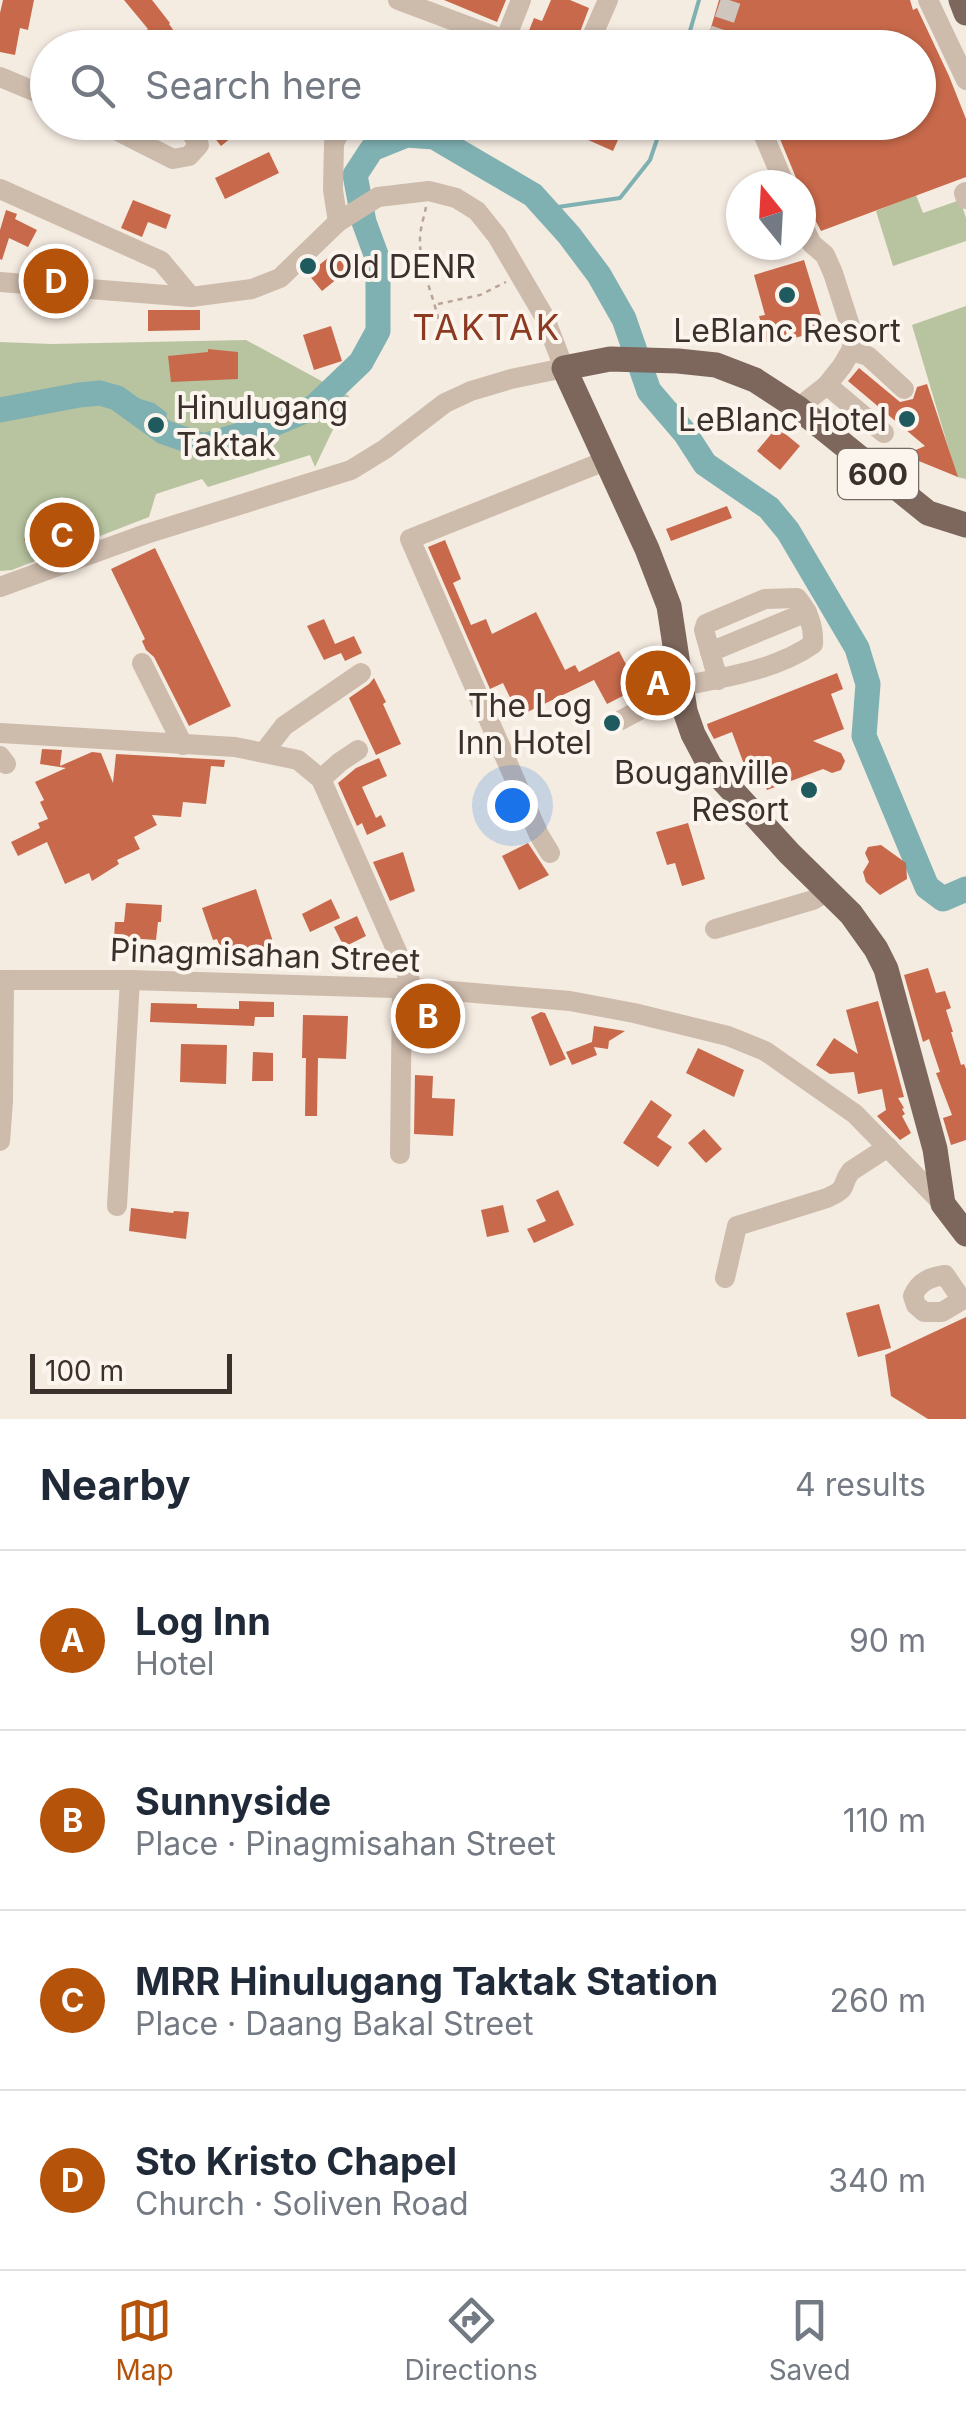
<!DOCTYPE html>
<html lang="en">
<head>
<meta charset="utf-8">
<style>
  :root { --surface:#fff; --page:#f6f6f7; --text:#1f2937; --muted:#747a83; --line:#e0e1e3; --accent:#b45309 }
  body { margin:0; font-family:Inter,sans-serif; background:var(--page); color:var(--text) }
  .compass { position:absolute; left:726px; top:170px; width:90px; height:90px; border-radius:50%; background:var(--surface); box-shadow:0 2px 8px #0004; rotate:342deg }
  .scale { position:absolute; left:30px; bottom:25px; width:202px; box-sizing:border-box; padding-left:10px; border:5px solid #3b302b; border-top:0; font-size:28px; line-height:35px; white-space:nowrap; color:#3b302b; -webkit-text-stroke:8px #fbf5ee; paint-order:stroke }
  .you { position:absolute; left:512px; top:805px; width:35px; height:35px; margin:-25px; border:8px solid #fff; border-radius:50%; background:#1a73e8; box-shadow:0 0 0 15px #1a73e833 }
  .badge { display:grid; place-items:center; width:65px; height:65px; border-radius:50%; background:var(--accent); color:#fff; font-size:32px; font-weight:700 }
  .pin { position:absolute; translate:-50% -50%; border:5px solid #fff; box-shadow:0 2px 10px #0006 }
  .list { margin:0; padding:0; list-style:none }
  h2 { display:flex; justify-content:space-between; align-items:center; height:130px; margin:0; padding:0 40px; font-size:42px }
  h2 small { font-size:32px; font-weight:400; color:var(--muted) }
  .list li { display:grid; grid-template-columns:65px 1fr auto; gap:30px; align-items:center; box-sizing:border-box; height:180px; padding:0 40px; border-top:2px solid var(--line) }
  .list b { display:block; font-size:38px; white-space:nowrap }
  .list p { margin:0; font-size:32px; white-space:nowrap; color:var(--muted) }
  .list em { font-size:32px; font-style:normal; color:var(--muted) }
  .icon { flex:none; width:55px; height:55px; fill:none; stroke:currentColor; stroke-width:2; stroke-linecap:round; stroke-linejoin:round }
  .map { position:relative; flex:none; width:966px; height:1419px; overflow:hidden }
  .search { position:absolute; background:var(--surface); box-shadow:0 2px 8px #0004; left:30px; right:30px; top:30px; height:110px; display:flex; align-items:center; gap:25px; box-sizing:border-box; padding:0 35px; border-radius:55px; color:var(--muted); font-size:38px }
  .sheet { height:850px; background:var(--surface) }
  nav { display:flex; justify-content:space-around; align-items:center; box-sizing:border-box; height:140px; border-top:2px solid var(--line); background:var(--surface); font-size:28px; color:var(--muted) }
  nav a { display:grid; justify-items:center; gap:5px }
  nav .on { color:var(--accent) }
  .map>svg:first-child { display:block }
</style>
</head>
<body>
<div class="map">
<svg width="966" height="1419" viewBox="0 0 966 1419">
  <rect width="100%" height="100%" fill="#f4ebe1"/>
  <g fill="#b8c4a0">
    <polygon points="916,195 923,213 960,200 966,218 966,241 893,266 876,211"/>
    <polygon points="966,306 966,479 957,477 912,325"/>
    <polygon points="246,340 349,396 315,467 310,455 208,487 202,479 156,494 149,517 12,570 0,571 0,342 51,344"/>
  </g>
  <polygon fill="#7fb0b2" points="102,388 154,403 167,413 164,432 157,440 116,404 99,398 79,395"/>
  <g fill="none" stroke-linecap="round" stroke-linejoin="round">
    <g stroke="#7fb0b2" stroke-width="4">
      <polyline points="685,48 699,0"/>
      <polyline points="544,209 620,198 650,160 663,122"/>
    </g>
    <polyline stroke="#7fb0b2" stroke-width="25" points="0,410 79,395 100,393 117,398 164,432 204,446 269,426 314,407 361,362 378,331 378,260 364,222 355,175 372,149 407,135 434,137 533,195 569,235 599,275 624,319 649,391 685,433 705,464 769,508 788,531 857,648 868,684 864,736 927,887 943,899 966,889"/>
  </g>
  <g fill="#c8694b">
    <polygon points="3,0 34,0 28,30 20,28 15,55 0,52 0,13"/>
    <polygon points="124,0 152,0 170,23 169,24 181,41 171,48 157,48 144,32 148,29"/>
    <polygon points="444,0 506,0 497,22"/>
    <polygon points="551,0 570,0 589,8 574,48 522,48 534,18 542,21"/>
    <polygon points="719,0 910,0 913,10 917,8 949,76 966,119 966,177 821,231 813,216 807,210 801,195 801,185 799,185 773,122 918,122 918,48 705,48"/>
    <polygon points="202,122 251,122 221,146"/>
    <polygon points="574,122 626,122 613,151 570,132"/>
    <polygon points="269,152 279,173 225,199 215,178"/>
    <polygon points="133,200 171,215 166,229 148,222 142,237 121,228"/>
    <polygon points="6,210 17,214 15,219 37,230 28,247 9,238 2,260 0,259 0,230"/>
    <polygon points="334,253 348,270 322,291 308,274"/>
    <polygon points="804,260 825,329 775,344 773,340 766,342 759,316 765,315 754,275"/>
    <polygon points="148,310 200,310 200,330 148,331"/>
    <polygon points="331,326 342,361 314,370 303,335"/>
    <polygon points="208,349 238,352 238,379 171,382 168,356 208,352"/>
    <polygon points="859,368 900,402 913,399 917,387 927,384 958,477 904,455 925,446 848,381"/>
    <polygon points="777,427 800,446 780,470 757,451"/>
    <polygon points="727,506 732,518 671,541 666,529"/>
    <polygon points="93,517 98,531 30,555 24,539"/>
    <polygon points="445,540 461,579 453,583 471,625 486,619 492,634 536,612 565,670 575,665 579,672 619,651 630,672 644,665 652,681 607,704 594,680 519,716 503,683 490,689 428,547"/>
    <polygon points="155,548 231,706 189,726 154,657 146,650 142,641 145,639 111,569"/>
    <polygon points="324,619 335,644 354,636 362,653 345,661 341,653 324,660 307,626"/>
    <polygon points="837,673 843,689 831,694 844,729 813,741 841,753 845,761 841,770 832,773 823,769 767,790 757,763 745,767 732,732 714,739 708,728 707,724"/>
    <polygon points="374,678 386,702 383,704 401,744 376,755 349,698 369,684"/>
    <polygon points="42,749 62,750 60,766 92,752 101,753 113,783 116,754 225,760 224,767 211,766 206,804 183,802 181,817 152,815 157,825 134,837 140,849 117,860 119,864 92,881 89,873 65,884 47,842 18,856 11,842 40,828 38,823 48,819 40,802 44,800 35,782 66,768 40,764"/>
    <polygon points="379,758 387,776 362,787 376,818 381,815 386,826 367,835 362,823 357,826 338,783 356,768"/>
    <polygon points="688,823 705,879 682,886 675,863 667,865 656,832"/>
    <polygon points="528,843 549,875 519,890 502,856"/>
    <polygon points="881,845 906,863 907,879 880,895 866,882 863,872 869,862 865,853 868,847"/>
    <polygon points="403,852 415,891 390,901 373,862"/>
    <polygon points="256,889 275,948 227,965 217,939 213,940 202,908"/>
    <polygon points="331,899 340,918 310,932 302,914"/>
    <polygon points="126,903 162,905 161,922 158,922 156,940 114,937 115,922 124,922"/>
    <polygon points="357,916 366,936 344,947 334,927"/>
    <polygon points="928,968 936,993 945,991 951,1008 946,1010 953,1032 951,1032 961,1065 964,1064 966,1069 966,1140 951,1145 943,1118 952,1115 936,1073 940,1072 929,1039 923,1042 904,975"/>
    <polygon points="239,1001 274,1002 274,1017 255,1017 254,1026 150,1022 151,1003 197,1004 197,1008 239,1009"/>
    <polygon points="878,1001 904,1097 898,1098 904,1108 902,1109 905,1114 902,1116 911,1133 900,1140 877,1116 886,1110 882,1089 858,1094 854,1072 830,1074 816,1065 834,1038 858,1054 846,1010"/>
    <polygon points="416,1006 448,1009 446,1027 415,1024"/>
    <polygon points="541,1012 545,1013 566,1059 550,1066 531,1017"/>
    <polygon points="303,1015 348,1016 346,1059 318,1058 317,1116 305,1116 306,1058 302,1058"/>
    <polygon points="594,1026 625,1031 609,1041 608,1049 594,1047 597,1055 572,1065 566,1052 592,1042"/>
    <polygon points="181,1044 227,1045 226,1084 180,1082"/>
    <polygon points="698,1048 744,1070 734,1097 686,1073"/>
    <polygon points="253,1052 273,1053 273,1081 252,1081"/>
    <polygon points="415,1075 433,1076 432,1098 455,1099 453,1136 414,1134"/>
    <polygon points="651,1100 672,1115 657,1137 672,1147 658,1167 623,1143"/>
    <polygon points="704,1129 722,1149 706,1163 688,1143"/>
    <polygon points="558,1190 574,1225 534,1243 527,1229 546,1221 536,1200"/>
    <polygon points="503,1205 509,1232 487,1237 481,1210"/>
    <polygon points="131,1208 173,1213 174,1211 189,1212 186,1239 129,1231"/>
    <polygon points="879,1304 891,1348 858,1357 846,1313"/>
    <polygon points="966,1317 966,1419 928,1419 891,1396 885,1355"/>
  </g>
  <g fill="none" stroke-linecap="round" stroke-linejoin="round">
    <polyline stroke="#cfc6bd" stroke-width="20" stroke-dasharray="20 10" stroke-linecap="butt" points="715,48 731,0"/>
    <g stroke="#b9a596" stroke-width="2.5" stroke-dasharray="5 5" stroke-linecap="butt">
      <path d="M426 207C424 217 420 229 420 239 419 268 435 298 440 327"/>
      <polyline points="438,304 480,295 506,282"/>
    </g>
    <g stroke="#cdbbac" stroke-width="20">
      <polyline points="398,0 505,40"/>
      <polyline points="928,0 966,80"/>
      <polyline points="502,48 521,0"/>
      <polyline points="587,48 608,0"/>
      <polyline points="0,77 48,97"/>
      <polyline points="100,122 173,159 189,156 199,145 184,122"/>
      <polyline points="758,122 785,185"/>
      <polyline points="0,189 161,261 191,297"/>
      <polyline points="966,192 964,193 966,199"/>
      <polyline points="338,222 333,190 334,143 345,122"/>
      <polyline points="0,282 191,297 252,289 280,278 338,222 378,197 429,191 456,198 477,211 497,236 544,316 564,368 511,379 471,391 445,403 385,449 351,470 146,534 0,587"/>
      <polyline points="851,351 868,356 904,389"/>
      <polyline points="827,385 884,433"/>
      <polyline points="798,408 827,385 842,366 851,351 854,338 833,273 825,255 812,244 801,222"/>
      <polyline points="710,652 807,612"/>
      <polyline points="142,663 183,745"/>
      <path d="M682 686C726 677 776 670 813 644 814 626 808 611 797 598L765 599 706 624 704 630 718 680"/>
      <polyline points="621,720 658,700 671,699 683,696"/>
      <polyline points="0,733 235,747 298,760 321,779 413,988"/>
      <polyline points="264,752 284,726 361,673"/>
      <polyline points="0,756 6,764"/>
      <polyline points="321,779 340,762 358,750"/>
      <polyline points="550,853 539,835 410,539 605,461"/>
      <polyline points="715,929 813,900 828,891"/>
      <polyline points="0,980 130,980 427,989 570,1001 634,1013 728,1036 765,1051 855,1114 943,1204"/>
      <polyline points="0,1141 3,1101 4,980"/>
      <polyline points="400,1154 402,988"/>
      <polyline points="117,1206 130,980"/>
      <path d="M945 1275 962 1300 942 1312H924L916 1305 913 1296C919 1281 931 1277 945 1275Z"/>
      <path d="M725 1278 737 1226 827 1198C851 1187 839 1186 851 1171L888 1147"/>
    </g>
    <g stroke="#7d675c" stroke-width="25">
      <polyline points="961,0 966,13"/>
      <polyline points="966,525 928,513 798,408 755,380 716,365 678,361 610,359 564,368 647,549 669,606 685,711 693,734 710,766 789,853 851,914 876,949 886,969 935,1149 943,1204 966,1234"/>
    </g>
  </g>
  <g fill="#1f5a5e" stroke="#fbf5ee" stroke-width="4">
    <circle cx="308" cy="266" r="10"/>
    <circle cx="787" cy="295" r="10"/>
    <circle cx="907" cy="419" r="10"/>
    <circle cx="156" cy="425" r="10"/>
    <circle cx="612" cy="723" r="10"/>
    <circle cx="809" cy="790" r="10"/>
  </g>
  <g text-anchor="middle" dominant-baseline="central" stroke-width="8" stroke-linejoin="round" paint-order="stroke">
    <rect fill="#fbf5ee" stroke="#756b66" stroke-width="2.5" x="838" y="449" width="80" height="50" rx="8"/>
    <g font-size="30" font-weight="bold" fill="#3b302b">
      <text x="878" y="474">600</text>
    </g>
    <g font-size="32" fill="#3b302b" stroke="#fbf5ee" text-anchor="end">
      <text x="328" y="266" text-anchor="start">Old DENR</text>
      <text x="787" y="330" text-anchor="middle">LeBlanc Resort</text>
      <text x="176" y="407" text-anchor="start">Hinulugang<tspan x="176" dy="37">Taktak</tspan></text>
      <text x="887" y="419">LeBlanc Hotel</text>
      <text x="592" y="705">The Log<tspan x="592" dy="37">Inn Hotel</tspan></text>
      <text x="789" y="772">Bouganville<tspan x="789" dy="37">Resort</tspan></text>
    </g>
    <g font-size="32" fill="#3b302b" stroke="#fbf5ee">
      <text transform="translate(265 955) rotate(2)">Pinagmisahan Street</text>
    </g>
    <g font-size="35" letter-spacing="2.5" fill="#8c3b22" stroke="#fbf5ee">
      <text x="487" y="327">TAKTAK</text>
    </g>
  </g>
</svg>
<svg class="compass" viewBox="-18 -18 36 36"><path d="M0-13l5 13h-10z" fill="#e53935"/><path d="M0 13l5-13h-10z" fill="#747a83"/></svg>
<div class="scale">100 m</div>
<div class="you"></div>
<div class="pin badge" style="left:658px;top:683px">A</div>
<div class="pin badge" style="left:428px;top:1016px">B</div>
<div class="pin badge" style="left:62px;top:535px">C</div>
<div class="pin badge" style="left:56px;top:281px">D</div>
<div class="search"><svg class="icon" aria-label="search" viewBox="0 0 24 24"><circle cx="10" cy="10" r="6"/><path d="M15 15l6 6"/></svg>Search here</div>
</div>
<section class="sheet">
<h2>Nearby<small>4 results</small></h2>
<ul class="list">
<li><span class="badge">A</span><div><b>Log Inn</b><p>Hotel</p></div><em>90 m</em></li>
<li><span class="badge">B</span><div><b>Sunnyside</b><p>Place · Pinagmisahan Street</p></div><em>110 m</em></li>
<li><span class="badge">C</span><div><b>MRR Hinulugang Taktak Station</b><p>Place · Daang Bakal Street</p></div><em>260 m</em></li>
<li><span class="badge">D</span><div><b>Sto Kristo Chapel</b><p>Church · Soliven Road</p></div><em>340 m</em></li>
</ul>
</section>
<nav>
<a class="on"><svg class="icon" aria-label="map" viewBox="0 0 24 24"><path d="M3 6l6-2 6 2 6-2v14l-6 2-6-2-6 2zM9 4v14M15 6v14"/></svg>Map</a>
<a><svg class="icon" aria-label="directions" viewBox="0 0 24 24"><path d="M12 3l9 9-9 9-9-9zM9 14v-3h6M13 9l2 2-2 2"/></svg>Directions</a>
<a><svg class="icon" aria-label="saved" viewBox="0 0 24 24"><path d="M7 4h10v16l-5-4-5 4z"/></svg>Saved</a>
</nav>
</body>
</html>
